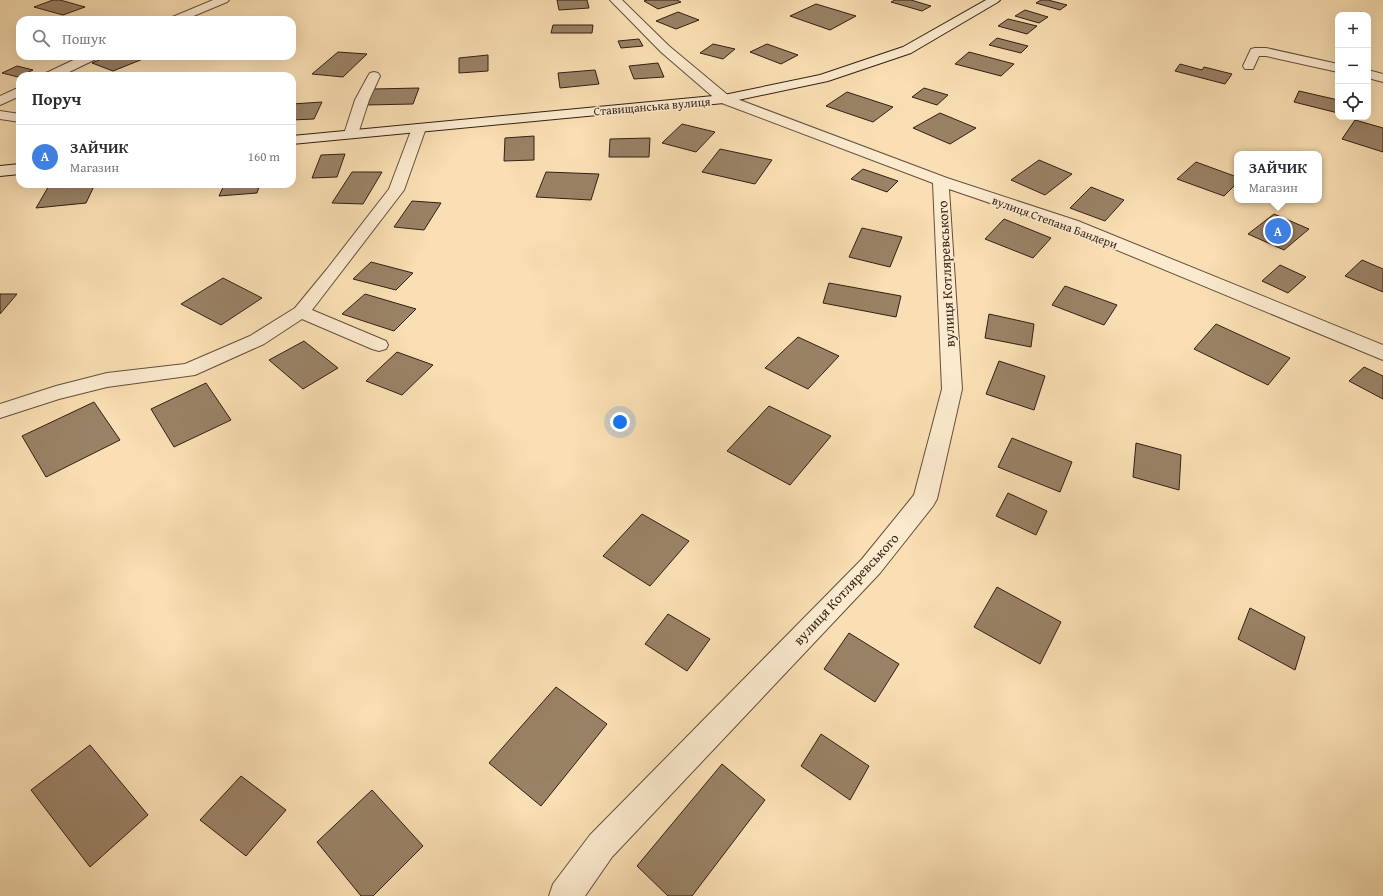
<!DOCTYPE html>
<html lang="uk">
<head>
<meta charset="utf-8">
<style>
  :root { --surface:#fff; --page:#f2f2f3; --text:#2b2b33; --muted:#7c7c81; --line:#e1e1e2; --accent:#8f2418 }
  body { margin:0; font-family:"Gentium Book Plus",serif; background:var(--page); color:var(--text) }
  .controls { position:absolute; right:12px; top:12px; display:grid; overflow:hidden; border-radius:8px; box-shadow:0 4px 16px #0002 }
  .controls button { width:36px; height:36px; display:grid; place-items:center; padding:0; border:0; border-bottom:1px solid var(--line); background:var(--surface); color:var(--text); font:20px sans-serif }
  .you { position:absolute; left:620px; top:422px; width:14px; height:14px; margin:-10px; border:3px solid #fff; border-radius:50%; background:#1a73e8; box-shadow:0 0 0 6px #1a73e833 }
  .badge { display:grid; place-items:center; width:26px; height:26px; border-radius:50%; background:var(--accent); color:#fff; font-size:13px; font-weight:700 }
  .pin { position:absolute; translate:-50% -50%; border:2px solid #fff; box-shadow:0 1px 4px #0006 }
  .popup { position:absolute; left:1234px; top:151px; width:88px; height:52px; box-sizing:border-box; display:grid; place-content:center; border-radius:8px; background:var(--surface); filter:drop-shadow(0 1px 3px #0005); font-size:13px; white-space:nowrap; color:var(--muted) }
  .popup b { font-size:15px; color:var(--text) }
  .popup::after { content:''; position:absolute; left:50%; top:100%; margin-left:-8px; border:8px solid transparent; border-top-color:var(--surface) }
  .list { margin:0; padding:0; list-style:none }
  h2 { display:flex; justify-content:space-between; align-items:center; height:52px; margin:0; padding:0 16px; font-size:17px }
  h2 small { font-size:13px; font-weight:400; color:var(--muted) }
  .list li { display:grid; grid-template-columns:26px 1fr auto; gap:12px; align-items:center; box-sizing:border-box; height:64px; padding:0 16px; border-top:1px solid var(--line) }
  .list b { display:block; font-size:15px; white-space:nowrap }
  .list p { margin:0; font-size:13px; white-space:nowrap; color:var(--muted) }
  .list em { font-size:13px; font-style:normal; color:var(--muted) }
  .icon { flex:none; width:22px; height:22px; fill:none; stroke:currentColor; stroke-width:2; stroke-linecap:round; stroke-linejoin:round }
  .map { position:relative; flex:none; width:1383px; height:896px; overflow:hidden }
  .search { position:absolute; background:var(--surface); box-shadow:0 4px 16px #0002; left:16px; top:16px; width:280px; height:44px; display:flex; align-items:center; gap:10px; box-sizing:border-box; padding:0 14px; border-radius:12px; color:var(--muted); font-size:15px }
  .panel { position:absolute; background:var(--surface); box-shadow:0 4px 16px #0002; left:16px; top:72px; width:280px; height:116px; border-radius:12px }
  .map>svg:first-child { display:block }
</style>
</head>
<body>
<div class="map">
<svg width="1383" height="896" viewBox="0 0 1383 896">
  <rect width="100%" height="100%" fill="#f9dfb3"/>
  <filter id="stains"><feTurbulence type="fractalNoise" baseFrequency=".005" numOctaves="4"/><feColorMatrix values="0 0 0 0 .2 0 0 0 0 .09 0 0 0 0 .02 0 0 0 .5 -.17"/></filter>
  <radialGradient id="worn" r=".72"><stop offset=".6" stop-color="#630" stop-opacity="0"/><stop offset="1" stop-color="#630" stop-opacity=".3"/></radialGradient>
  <g fill="#9a8266" stroke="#331e13">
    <polygon points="53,0 60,0 85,7 63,15 34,7"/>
    <polygon points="557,0 587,0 589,8 559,10"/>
    <polygon points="647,0 677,0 681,2 658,9 644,1"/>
    <polygon points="895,0 911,0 931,6 922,11 891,2"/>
    <polygon points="1041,0 1048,0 1067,5 1060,10 1036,3"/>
    <polygon points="816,4 856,16 830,30 790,16"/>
    <polygon points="1025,10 1048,17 1039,23 1015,16"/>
    <polygon points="678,12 699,20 676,29 656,21"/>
    <polygon points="1008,19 1037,26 1027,34 998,26"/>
    <polygon points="553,25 593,25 592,33 551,33"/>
    <polygon points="997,38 1028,46 1021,53 989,45"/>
    <polygon points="639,39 643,46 621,48 618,41"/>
    <polygon points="713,44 735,49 723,59 700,53"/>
    <polygon points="767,44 798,55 781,64 750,52"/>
    <polygon points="338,52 367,54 343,77 312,74"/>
    <polygon points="969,52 1014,64 1001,76 955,64"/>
    <polygon points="488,55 488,71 459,73 459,58"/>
    <polygon points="109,56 146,56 148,57 113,71 92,63"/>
    <polygon points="658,63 664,77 634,79 629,66"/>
    <polygon points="1180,64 1202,70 1204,67 1232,74 1225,84 1175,71"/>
    <polygon points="17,66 33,70 18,77 2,73"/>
    <polygon points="595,70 599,84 560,88 558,73"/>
    <polygon points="419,88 413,104 366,105 373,89"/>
    <polygon points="924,88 948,95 937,105 912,97"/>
    <polygon points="1299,91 1338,100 1338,113 1294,102"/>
    <polygon points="847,92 893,107 873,122 826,106"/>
    <polygon points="322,102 314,119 292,120 292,104"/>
    <polygon points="940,113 976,128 950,144 913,128"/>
    <polygon points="1355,120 1383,128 1383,152 1342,139"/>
    <polygon points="682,124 715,132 696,152 662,143"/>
    <polygon points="534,136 534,160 504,161 505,138"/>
    <polygon points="650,138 649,157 609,157 610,139"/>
    <polygon points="720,149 772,160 755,184 702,172"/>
    <polygon points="345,154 337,177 312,178 321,155"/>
    <polygon points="1039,160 1072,174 1045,195 1011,180"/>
    <polygon points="1196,162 1237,177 1237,183 1224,196 1177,179"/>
    <polygon points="863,169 898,181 887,192 851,179"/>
    <polygon points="352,172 382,172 363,204 332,203"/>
    <polygon points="546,172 599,174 591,200 536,197"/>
    <polygon points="50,184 95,184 86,203 36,208"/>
    <polygon points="235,184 260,184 257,193 219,196 224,185"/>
    <polygon points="1091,187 1124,200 1105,221 1070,208"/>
    <polygon points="412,201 441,203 424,230 394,227"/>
    <polygon points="1274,214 1309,229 1284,250 1248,234"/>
    <polygon points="1004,219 1051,238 1033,258 985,239"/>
    <polygon points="862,228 902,237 890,267 849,257"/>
    <polygon points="1362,260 1383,269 1383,292 1345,276"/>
    <polygon points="371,262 413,273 396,290 353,279"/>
    <polygon points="1280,265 1306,277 1288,293 1262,281"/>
    <polygon points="223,278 262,298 221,325 181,304"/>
    <polygon points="829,283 901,296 896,317 823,303"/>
    <polygon points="1065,286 1117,305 1104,325 1052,305"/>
    <polygon points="0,294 17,294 0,314"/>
    <polygon points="365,294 416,309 394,331 342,314"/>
    <polygon points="989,314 1034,324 1031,347 985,338"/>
    <polygon points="1216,324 1290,358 1268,385 1194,349"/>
    <polygon points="798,337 839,356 808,389 765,368"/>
    <polygon points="304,341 338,368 303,389 269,360"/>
    <polygon points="397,352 433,365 402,395 366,381"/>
    <polygon points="999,361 1045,376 1034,410 986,394"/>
    <polygon points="1364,367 1383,376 1383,399 1349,381"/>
    <polygon points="206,383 231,420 174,447 151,409"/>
    <polygon points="94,402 120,440 46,477 22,436"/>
    <polygon points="769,406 831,436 790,485 727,451"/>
    <polygon points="1012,438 1072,462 1060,492 998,467"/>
    <polygon points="1136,443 1181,455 1179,490 1133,477"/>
    <polygon points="1008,493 1047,511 1036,535 996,516"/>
    <polygon points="642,514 689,541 650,586 603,556"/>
    <polygon points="997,587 1061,622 1040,664 974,627"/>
    <polygon points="1250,608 1305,637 1295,670 1238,639"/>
    <polygon points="668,614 710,639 687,671 645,644"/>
    <polygon points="849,633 899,664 875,702 824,669"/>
    <polygon points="556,687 607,724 541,806 489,763"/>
    <polygon points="821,734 869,766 850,800 801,766"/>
    <polygon points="90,745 148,815 90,867 31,790"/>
    <polygon points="722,764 765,800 692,896 668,896 637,866"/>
    <polygon points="241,776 286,810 246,856 200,820"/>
    <polygon points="372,790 423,846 373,896 361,896 317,842"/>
  </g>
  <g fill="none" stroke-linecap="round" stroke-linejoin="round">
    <defs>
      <g id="lane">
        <polygon points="1255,48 1266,48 1338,64 1338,72 1266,56 1259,56 1253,69 1245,69 1243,66 1251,49"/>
        <polygon points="1368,70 1383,74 1383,82 1368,78"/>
        <polygon points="374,72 378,73 380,76 369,100 358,134 356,137 351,138 346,137 344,134 355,100 368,76 370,73"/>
        <polygon points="419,124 424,125 426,128 404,190 312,310 386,341 388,345 386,349 379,351 372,349 302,319 264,344 195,375 107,387 59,399 0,418 0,404 56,386 107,373 185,364 250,336 295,308 327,269 389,189 412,128 414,125"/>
      </g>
      <g id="street">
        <polygon points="213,0 229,0 227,2 184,20 168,20 170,18"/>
        <polygon points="610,0 622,0 669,46 729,96 947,178 1078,221 1383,345 1383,360 1066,229 949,189 962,389 937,499 933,506 880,573 612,857 585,896 549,896 553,884 590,835 862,559 914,495 942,389 933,183 719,102 661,52"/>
        <polygon points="82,56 98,56 96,59 61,76 44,76 46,73"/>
        <polygon points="20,87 20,96 0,105 0,96"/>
        <polygon points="0,111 20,114 20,122 0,119"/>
      </g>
      <g id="secondary">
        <polygon points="986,0 1000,0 998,2 911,53 828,81 724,103 292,144 292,136 724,95 820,75 903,47"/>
        <polygon points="20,164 20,174 0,176 0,166"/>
      </g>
    </defs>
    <use href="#lane" stroke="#644e3b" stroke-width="2"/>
    <use href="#street" stroke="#644e3b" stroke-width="2"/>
    <use href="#secondary" stroke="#331e13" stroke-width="2"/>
    <use href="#lane" fill="#fbeace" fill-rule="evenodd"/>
    <use href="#street" fill="#fbeace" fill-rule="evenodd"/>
    <use href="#secondary" fill="#fbeace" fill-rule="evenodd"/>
  </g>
  <g text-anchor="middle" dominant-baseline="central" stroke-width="3" stroke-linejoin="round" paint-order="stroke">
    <g font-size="12" fill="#331e13" stroke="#fbeace">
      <text transform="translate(652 106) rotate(-5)">Ставищанська вулиця</text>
      <text transform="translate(1055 222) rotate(20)">вулиця Степана Бандери</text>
    </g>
    <g font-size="14" fill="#331e13" stroke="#fbeace">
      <text transform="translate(946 274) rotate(-93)">вулиця Котляревського</text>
      <text transform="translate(846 589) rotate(-47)">вулиця Котляревського</text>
    </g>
  </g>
  <rect width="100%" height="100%" filter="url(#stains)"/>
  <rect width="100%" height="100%" fill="url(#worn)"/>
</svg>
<div class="controls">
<button>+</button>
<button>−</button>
<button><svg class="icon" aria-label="locate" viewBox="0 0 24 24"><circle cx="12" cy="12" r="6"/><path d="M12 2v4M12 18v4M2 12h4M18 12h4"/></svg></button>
</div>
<div class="you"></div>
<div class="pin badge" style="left:1278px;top:231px;background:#3f7fe0">A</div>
<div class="popup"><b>ЗАЙЧИК</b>Магазин</div>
<div class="search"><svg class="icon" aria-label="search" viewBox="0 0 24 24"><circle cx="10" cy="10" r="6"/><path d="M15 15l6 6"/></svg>Пошук</div>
<section class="panel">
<h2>Поруч<small></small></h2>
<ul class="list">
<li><span class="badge" style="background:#3f7fe0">A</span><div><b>ЗАЙЧИК</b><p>Магазин</p></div><em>160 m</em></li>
</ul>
</section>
</div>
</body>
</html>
